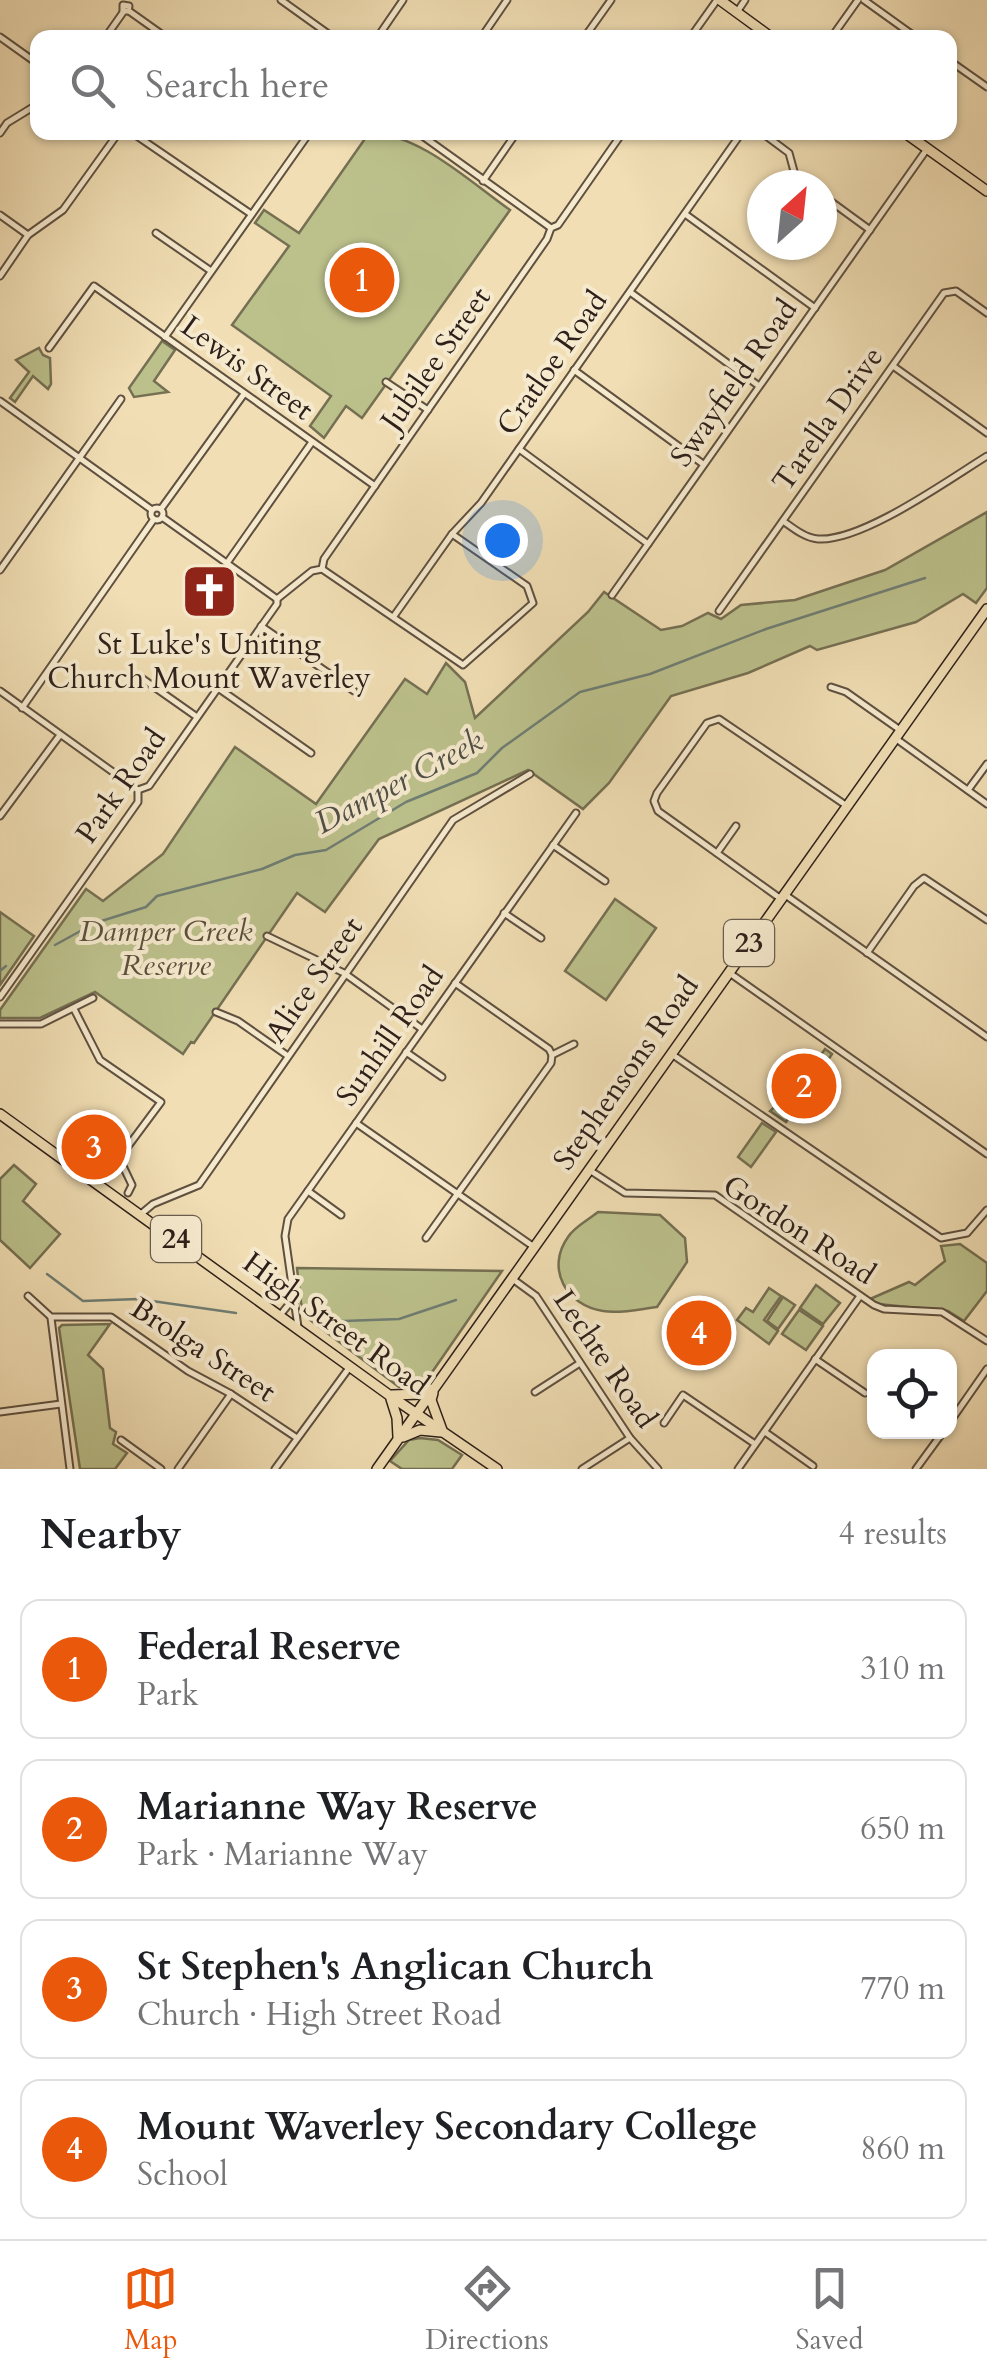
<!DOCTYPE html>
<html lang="en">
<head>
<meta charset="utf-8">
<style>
  :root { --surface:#fff; --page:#f6f6f6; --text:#202124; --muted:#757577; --line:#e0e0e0; --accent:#ea580c }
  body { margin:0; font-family:Cardo,serif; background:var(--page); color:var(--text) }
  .controls { position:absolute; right:30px; bottom:30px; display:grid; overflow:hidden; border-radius:20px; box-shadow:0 2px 8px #0004 }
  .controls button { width:90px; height:90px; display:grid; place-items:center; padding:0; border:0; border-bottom:2px solid var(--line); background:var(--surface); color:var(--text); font:50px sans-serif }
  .compass { position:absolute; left:747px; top:170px; width:90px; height:90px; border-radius:50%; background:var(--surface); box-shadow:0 2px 8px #0004; rotate:27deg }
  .you { position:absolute; left:502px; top:540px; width:35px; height:35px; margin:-25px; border:8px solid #fff; border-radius:50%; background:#1a73e8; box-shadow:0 0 0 15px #1a73e833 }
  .badge { display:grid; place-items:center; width:65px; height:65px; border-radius:50%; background:var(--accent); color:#fff; font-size:32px; font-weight:700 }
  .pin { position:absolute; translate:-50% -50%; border:5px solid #fff; box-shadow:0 2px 10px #0006 }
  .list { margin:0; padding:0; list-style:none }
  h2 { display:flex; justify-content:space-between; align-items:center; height:130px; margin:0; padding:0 40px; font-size:42px }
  h2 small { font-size:32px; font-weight:400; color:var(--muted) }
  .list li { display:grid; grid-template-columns:65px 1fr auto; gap:30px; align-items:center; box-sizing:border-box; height:140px; margin:0 20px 20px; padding:0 20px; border:2px solid var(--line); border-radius:20px }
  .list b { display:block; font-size:38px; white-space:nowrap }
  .list p { margin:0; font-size:32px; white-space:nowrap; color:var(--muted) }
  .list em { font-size:32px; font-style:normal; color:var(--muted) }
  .icon { flex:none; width:55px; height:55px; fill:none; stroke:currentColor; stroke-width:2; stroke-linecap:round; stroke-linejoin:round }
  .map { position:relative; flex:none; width:987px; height:1469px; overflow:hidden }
  .search { position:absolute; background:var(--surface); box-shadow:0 2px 8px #0004; left:30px; right:30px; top:30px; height:110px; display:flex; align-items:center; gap:25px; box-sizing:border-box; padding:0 35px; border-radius:20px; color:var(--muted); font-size:38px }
  .sheet { height:770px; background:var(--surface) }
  nav { display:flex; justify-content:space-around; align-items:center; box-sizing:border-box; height:140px; border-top:2px solid var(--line); background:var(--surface); font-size:28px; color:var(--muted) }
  nav a { display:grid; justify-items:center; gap:5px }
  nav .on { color:var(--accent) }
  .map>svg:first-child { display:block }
</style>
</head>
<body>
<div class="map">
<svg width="987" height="1469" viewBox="0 0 987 1469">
  <rect width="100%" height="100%" fill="#f1deb4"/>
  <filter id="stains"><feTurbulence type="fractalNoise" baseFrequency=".002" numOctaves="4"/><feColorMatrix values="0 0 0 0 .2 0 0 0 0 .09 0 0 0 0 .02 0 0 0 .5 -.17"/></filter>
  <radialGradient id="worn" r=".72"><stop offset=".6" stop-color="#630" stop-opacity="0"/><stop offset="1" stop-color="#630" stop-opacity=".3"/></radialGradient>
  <g fill="#bcc18c" stroke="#757053" stroke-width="2.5">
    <path d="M369 133C419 133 470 182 510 210L362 418 346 406 324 438 310 426 331 396 232 325 289 246 255 223 264 210 299 233Z"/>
    <polygon points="162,341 175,350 154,381 168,392 134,397 129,388"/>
    <polygon points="39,348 43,355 50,358 51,384 48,389 33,376 15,402 10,398 29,372 16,360"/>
    <polygon points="987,512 987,588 976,603 963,594 916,622 817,650 810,646 748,673 671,696 609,783 583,809 528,770 379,839 325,912 297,893 194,1043 191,1042 183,1054 95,992 40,1018 0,1018 0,1010 86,889 103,901 163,854 235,747 316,804 405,679 427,694 446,663 465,682 475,718 588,612 604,592 661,630 682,626 708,613 721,619 741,605 795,600 885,570"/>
    <polygon points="615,899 656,928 606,1000 565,971"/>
    <polygon points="0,912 34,936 0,985"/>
    <polygon points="825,1049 832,1054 786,1122 770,1111 801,1083"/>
    <polygon points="762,1123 776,1132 751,1167 738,1157"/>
    <polygon points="14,1165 36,1184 23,1201 60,1234 30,1268 0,1240 0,1179"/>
    <path d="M598 1212 660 1215 685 1238 687 1262 657 1307C640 1309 620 1314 603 1311 567 1306 545 1269 568 1237 574 1227 588 1220 598 1212Z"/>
    <polygon points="960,1244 987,1263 987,1291 964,1321 948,1311 878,1304 870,1299 909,1282 915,1285 945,1261 941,1246"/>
    <polygon points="297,1268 502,1271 426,1381 413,1387 399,1387 310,1320 301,1303"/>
    <polygon points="816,1285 840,1303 823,1324 800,1308"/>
    <polygon points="769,1288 781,1296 764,1320 778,1331 769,1344 737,1320 746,1308 753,1312"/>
    <polygon points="783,1297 795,1305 778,1329 767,1321"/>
    <polygon points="799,1310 823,1326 806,1350 782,1334"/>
    <polygon points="110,1324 88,1355 103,1369 110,1428 116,1432 113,1444 127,1453 115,1469 80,1469 59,1328 62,1325"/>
    <polygon points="420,1438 438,1440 462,1455 452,1469 402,1469 390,1461 409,1440"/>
  </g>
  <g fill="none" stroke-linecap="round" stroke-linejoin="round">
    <g stroke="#6f7e74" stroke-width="2.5">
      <polyline points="55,945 95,923 146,907 157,896 262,869 295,855 326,850 406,802 477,773 502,748 580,692 650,674 766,629 925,578"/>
      <polyline points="0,971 6,966"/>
      <polyline points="47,1274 83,1301 138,1299 236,1313"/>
      <polyline points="316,1322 399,1319 456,1300"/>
    </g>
    <defs>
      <g id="street">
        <polyline points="281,0 334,38"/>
        <polyline points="864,0 917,38"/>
        <polygon points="123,5 129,6 128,11 123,11"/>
        <polyline points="129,11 167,38"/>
        <polyline points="737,12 745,0"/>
        <polyline points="0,37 38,64"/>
        <polyline points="105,38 124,11"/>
        <polyline points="377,38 403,0"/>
        <polyline points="481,38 507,0"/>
        <polyline points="584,38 611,0"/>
        <polyline points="690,38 717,0"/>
        <polyline points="831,38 858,0"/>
        <polyline points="950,61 987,87"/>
        <polyline points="131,132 251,214"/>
        <polyline points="417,132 551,228"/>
        <polyline points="761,132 789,153 795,175 808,185"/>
        <polyline points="0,133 7,123 38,104"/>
        <polyline points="483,181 517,132"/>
        <polyline points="822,195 870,230"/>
        <polyline points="685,214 815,308"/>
        <polyline points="0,215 28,235"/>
        <polyline points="156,233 211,271"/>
        <polyline points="0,276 28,235 63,210 119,132"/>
        <polyline points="630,292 759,386"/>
        <polyline points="165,337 310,132"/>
        <polyline points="49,348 94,286 375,486"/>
        <polyline points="893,366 987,433"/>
        <polyline points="574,370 703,464"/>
        <polyline points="386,382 428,410"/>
        <polyline points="0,401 152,510"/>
        <polyline points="519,449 648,544"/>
        <circle cx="157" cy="514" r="6"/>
        <polyline points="161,509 244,394"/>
        <polyline points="162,517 277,599"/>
        <path d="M783 521C793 528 805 538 818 539 862 542 948 480 987 456"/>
        <polyline points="227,563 312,442"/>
        <polyline points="322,569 463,665 533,603 527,586 452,534"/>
        <polyline points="0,570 121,399"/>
        <polyline points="612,595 927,149"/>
        <polyline points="277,599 312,571 322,569 324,559 547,239 551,228 558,225 623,132"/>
        <polyline points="719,611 944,293 956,291 987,313"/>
        <polyline points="394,616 452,534 481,503 742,132"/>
        <polyline points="261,626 354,691"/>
        <polyline points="140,677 197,717"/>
        <polyline points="831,687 846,692 900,730"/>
        <polyline points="218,688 311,753"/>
        <polyline points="0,691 138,790"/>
        <polyline points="22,708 154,519"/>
        <polyline points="895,738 987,804"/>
        <polyline points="968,790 987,764"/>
        <polyline points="0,816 60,735"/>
        <polyline points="553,845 605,881"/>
        <polyline points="717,853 736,826"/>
        <polyline points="784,894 987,1037"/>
        <polyline points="781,899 658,811 654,801 657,793 707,723 719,719 847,806"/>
        <polyline points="504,913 541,938"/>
        <polyline points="267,936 344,973 422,1029"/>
        <polyline points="867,953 914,886 924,878 987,920"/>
        <polyline points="731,974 987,1154"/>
        <polyline points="455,983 549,1049 552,1055"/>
        <polyline points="0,997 138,802 138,790 149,786 277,604 277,599"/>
        <polyline points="74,1009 100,1060 161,1102 126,1149 121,1162 132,1185 128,1193"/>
        <polyline points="216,1012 238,1021 288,1056"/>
        <polyline points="0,1024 41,1024 93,998"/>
        <polyline points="406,1052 442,1077"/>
        <polyline points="673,1055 941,1238 967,1233 987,1210"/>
        <polyline points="356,1123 534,1247"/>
        <polyline points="591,1171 625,1193 715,1195 874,1305 884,1309 942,1312 987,1341"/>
        <polyline points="308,1191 341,1215"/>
        <polyline points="141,1214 153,1204 199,1185 453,820 530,774"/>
        <polyline points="426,1238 551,1063 552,1055 574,1044"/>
        <polyline points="514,1280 536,1296 630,1438 658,1469"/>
        <polyline points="28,1296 51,1317 111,1317 188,1371 231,1394 297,1438"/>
        <polyline points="281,1314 294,1298"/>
        <polyline points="51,1318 70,1469"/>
        <polyline points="298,1327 285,1236 288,1219 576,813"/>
        <polyline points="815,1359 865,1393"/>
        <polyline points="535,1392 580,1363"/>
        <polyline points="0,1412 61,1404"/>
        <polyline points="950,1422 987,1369"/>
        <polyline points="664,1423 683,1395 755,1444"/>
        <polyline points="765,1432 813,1466"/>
        <polyline points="121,1440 161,1469"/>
        <polyline points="178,1469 231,1394"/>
        <polyline points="275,1469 349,1368"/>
        <polyline points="582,1469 630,1438"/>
        <polyline points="738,1469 860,1296"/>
        <polyline points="916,1469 943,1432"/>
      </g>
      <g id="primary">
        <polyline points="720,0 772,38"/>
        <polyline points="904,132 987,191"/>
        <polyline points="0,1114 389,1395 497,1469"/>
        <polyline points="433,1393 431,1400 442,1430"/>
        <polyline points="392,1395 421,1394 430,1389"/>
        <polyline points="391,1399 397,1418 398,1437"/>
        <polyline points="403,1437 420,1430 441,1432"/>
        <polyline points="377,1469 987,609"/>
      </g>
    </defs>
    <use href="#street" stroke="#5f5040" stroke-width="9"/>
    <use href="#primary" stroke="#2e201a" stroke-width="12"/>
    <use href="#street" stroke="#f6eace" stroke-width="5"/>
    <use href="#primary" stroke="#f1deb4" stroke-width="9"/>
  </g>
  <defs>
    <symbol id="church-square" viewBox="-11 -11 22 22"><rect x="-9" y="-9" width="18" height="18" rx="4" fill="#8f2418" stroke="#f6eace"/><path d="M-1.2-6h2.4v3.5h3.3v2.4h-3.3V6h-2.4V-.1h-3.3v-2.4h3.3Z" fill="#fff"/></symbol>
  </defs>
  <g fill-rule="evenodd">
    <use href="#church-square" x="178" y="560" width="63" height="63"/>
  </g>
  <g text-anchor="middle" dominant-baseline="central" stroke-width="8" stroke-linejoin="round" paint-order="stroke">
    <g fill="#f6eace" stroke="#6a5d50" stroke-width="2.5">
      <rect x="724" y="920" width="50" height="46" rx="8"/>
      <rect x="151" y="1216" width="50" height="46" rx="8"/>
    </g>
    <g font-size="28" font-weight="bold" fill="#2e201a">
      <text x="749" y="943">23</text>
      <text x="176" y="1239">24</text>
    </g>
    <g font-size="30" fill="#2e201a" stroke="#f6eace">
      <text transform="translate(436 359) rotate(-55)">Jubilee Street</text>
      <text transform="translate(552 363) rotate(-55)">Cratloe Road</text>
      <text transform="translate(247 368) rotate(36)">Lewis Street</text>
      <text transform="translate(734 383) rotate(-55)">Swayfield Road</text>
      <text transform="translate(828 419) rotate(-55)">Tarella Drive</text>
      <text transform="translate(121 786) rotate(-55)">Park Road</text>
      <text transform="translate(314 980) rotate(-55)">Alice Street</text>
      <text transform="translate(390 1036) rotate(-55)">Sunhill Road</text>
      <text transform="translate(626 1073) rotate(-55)">Stephensons Road</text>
      <text transform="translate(799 1230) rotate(33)">Gordon Road</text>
      <text transform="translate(336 1324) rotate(36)">High Street Road</text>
      <text transform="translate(203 1350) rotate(33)">Brolga Street</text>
      <text transform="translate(605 1359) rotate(56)">Lechte Road</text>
    </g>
    <g font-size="30" fill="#2e201a" stroke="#f6eace">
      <text x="209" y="644">St Luke's Uniting<tspan x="209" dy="34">Church Mount Waverley</tspan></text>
    </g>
    <g font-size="30" font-style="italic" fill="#59503c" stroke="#f6eace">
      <text x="166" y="931">Damper Creek<tspan x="166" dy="34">Reserve</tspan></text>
    </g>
    <g font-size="32" font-style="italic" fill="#4f4f47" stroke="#f6eace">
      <text transform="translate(399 782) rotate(-28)">Damper Creek</text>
    </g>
  </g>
  <rect width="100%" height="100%" filter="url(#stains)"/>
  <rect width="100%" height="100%" fill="url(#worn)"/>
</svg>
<div class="controls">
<button><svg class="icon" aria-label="locate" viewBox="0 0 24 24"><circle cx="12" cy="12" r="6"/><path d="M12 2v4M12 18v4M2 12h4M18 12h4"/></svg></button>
</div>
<svg class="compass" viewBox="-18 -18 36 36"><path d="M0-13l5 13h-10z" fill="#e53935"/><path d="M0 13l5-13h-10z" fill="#757577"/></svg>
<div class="you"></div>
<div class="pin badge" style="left:362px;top:280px">1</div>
<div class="pin badge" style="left:804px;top:1086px">2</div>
<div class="pin badge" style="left:94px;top:1147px">3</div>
<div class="pin badge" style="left:699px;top:1333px">4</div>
<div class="search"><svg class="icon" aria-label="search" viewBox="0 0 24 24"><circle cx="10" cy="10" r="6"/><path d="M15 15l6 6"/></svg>Search here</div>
</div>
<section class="sheet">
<h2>Nearby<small>4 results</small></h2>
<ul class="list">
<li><span class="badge">1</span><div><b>Federal Reserve</b><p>Park</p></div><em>310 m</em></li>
<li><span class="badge">2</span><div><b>Marianne Way Reserve</b><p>Park · Marianne Way</p></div><em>650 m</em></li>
<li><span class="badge">3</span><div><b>St Stephen's Anglican Church</b><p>Church · High Street Road</p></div><em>770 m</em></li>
<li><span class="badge">4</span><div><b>Mount Waverley Secondary College</b><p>School</p></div><em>860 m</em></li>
</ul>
</section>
<nav>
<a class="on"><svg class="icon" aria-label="map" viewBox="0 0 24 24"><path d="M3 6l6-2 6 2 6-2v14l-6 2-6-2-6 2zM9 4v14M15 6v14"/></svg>Map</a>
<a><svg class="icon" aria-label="directions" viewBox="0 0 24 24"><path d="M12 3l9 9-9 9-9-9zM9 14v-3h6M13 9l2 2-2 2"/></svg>Directions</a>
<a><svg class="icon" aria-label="saved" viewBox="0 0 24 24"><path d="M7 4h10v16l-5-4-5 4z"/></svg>Saved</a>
</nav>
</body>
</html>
